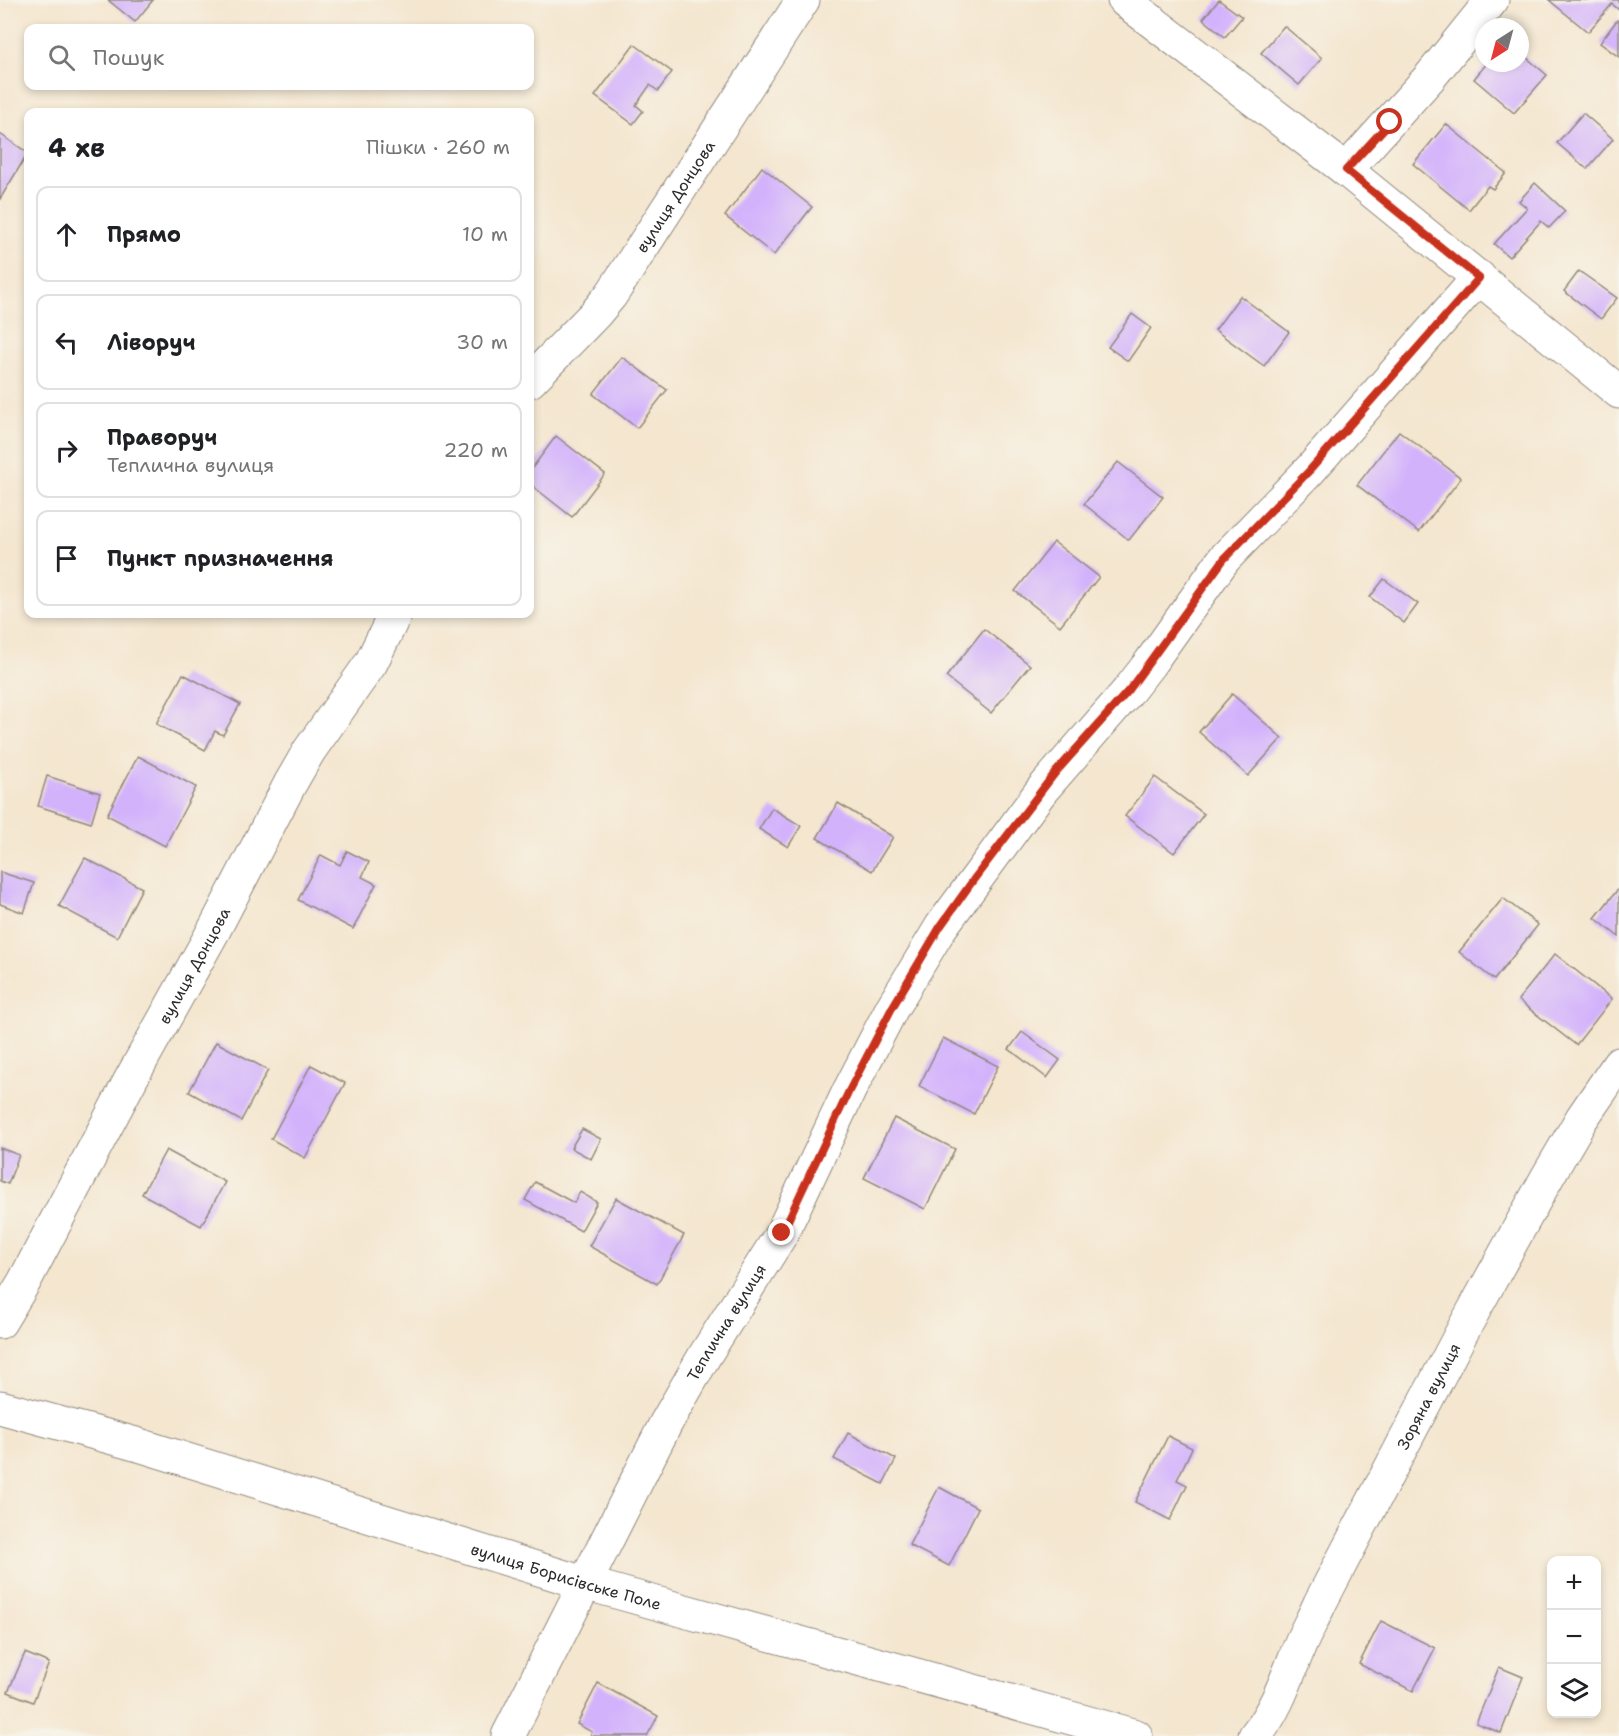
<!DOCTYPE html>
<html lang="uk">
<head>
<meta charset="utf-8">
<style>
  :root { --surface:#fff; --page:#f6f6f6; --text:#202124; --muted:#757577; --line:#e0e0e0 }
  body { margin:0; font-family:"Shantell Sans",sans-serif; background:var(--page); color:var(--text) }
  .controls { position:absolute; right:18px; bottom:18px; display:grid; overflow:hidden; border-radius:12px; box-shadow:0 3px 9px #0003 }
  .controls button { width:54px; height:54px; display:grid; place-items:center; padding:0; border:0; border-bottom:2px solid var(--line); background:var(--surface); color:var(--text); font:30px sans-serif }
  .compass { position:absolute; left:1475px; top:18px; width:54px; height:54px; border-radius:50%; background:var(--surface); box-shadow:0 3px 9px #0003; rotate:216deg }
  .stop { position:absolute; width:18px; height:18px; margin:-14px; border:4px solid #c8321e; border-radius:50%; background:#fff }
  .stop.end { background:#c8321e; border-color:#fff; box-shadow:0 2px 6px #0008 }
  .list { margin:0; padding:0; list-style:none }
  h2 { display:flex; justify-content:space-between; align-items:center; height:78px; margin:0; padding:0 24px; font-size:26px }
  h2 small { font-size:20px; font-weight:400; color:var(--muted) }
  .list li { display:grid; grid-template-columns:39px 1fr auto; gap:18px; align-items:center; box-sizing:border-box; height:96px; margin:0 12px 12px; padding:0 12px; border:2px solid var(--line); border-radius:12px }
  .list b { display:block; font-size:22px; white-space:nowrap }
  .list p { margin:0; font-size:20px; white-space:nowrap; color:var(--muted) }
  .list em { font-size:20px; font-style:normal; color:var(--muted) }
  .icon { flex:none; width:33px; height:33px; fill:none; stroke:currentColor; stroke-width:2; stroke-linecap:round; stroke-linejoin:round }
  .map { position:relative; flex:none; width:1619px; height:1736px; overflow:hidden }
  .search { position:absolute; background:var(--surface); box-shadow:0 3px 9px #0003; left:24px; top:24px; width:510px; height:66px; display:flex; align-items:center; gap:15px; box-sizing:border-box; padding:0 21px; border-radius:12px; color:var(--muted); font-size:22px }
  .panel { position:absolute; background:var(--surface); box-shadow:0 3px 9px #0003; left:24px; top:108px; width:510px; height:510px; border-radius:12px }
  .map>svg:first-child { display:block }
</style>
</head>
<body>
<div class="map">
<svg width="1619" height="1736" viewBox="0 0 1619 1736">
  <rect width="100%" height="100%" fill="#f7f3e8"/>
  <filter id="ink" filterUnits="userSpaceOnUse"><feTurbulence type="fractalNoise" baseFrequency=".0167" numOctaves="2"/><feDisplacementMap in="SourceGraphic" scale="12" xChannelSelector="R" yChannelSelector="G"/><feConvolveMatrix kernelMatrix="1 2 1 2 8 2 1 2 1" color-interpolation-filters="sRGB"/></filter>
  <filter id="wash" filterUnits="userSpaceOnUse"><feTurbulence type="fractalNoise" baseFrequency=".008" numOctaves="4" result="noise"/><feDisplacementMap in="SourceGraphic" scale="24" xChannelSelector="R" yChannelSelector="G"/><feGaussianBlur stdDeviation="1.35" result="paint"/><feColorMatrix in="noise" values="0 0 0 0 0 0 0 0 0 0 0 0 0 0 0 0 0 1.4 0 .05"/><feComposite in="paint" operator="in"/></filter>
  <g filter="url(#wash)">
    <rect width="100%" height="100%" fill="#f4e6cf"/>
    <g id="blocks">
      <g fill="#d3b2fc">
        <polygon points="108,0 153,0 135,22"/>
        <polygon points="1219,0 1242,17 1225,37 1203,19"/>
        <polygon points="1549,0 1619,0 1619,10 1612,4 1588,32"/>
        <polygon points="1617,20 1619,22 1619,57 1600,43"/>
        <polygon points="1284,26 1322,58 1299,85 1261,53"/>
        <polygon points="634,44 672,72 658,91 650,85 636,105 643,111 633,124 595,96"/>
        <polygon points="1520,52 1547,75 1514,113 1474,79 1487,63 1520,63"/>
        <polygon points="1583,113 1613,139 1587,169 1557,143"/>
        <polygon points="1446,124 1506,173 1493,189 1488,186 1469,210 1413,164"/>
        <polygon points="0,134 28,153 0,199"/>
        <polygon points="762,167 812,207 774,255 725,216"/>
        <polygon points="1535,183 1565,211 1549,228 1541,221 1509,257 1494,244 1527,208 1519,201"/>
        <polygon points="1579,271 1617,298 1601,319 1564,291"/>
        <polygon points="1240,296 1289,332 1264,366 1215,330"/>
        <polygon points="1132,314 1151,328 1128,361 1108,347"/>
        <polygon points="622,357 667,390 637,428 593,394"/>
        <polygon points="1399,431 1461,478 1419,532 1357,485"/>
        <polygon points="556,436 605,474 572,517 530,484 530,471"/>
        <polygon points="1118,462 1163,497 1129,540 1084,504"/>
        <polygon points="1054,542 1099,577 1060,626 1015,591"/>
        <polygon points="1384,579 1418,604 1404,623 1370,597"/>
        <polygon points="984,629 1030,665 991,713 946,677"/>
        <polygon points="183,674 240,704 223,735 215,731 205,750 156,724"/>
        <polygon points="1232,694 1282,738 1248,776 1199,732"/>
        <polygon points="138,756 196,787 165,846 107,815"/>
        <polygon points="47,776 100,793 91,823 38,806"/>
        <polygon points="1155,777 1204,814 1174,853 1125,816"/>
        <polygon points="838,803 893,837 872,871 817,838"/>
        <polygon points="772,808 801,826 788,847 759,829"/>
        <polygon points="347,851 369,862 362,877 376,884 353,929 298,900 321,855 340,865"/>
        <polygon points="85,858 142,888 117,937 59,906"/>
        <polygon points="0,872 34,883 24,913 0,904"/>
        <polygon points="1619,888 1619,937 1595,918"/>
        <polygon points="1503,898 1538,925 1494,980 1459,952"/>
        <polygon points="1555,954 1612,999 1576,1045 1518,1000"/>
        <polygon points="1022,1032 1060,1060 1047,1078 1009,1049"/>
        <polygon points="943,1038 998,1066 974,1114 919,1086"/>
        <polygon points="216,1042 268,1070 241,1121 189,1092"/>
        <polygon points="311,1065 345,1083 305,1158 271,1139"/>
        <polygon points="894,1118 955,1149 925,1209 864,1178"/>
        <polygon points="582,1129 601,1139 591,1159 571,1148"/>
        <polygon points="0,1148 19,1155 8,1184 0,1181"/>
        <polygon points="166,1150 225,1182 201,1226 142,1194"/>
        <polygon points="535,1182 574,1203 580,1192 597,1202 581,1231 525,1200"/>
        <polygon points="616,1198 684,1235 657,1284 589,1246"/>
        <polygon points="848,1433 896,1459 883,1484 834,1459"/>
        <polygon points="1168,1436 1192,1448 1177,1480 1187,1485 1170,1520 1135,1502"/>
        <polygon points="939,1487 978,1508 949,1566 909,1545"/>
        <polygon points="1381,1621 1435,1648 1413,1691 1359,1664"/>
        <polygon points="25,1653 49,1663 33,1702 8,1692"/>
        <polygon points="1499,1667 1523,1677 1501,1733 1476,1723"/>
        <polygon points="598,1683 658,1716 647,1736 590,1736 592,1732 577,1724"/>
      </g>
    </g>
  </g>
  <g filter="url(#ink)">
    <use href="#blocks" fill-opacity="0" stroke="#90887d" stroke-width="1.5"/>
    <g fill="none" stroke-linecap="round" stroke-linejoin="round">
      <defs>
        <g id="minor">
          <polyline points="1124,0 1346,170 1619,392"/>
          <polyline points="1346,170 1430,77 1492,0"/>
          <path id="s1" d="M530 381 596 313 611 295 803 0"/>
          <path id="s2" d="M0 1322 24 1282 132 1077 214 930 290 784 309 751 371 663 395 614"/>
          <path id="s3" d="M0 1407 139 1445 584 1583 1136 1736"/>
          <path id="s4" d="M508 1736 666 1423 705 1355 782 1233 849 1091 892 1008 941 927 1042 790 1129 690 1150 663 1224 559 1310 470 1479 277"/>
          <path id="s5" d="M1255 1736C1277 1709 1287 1677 1300 1645 1306 1631 1314 1617 1320 1603L1463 1330 1548 1176 1582 1118 1619 1064"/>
        </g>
      </defs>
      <use href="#minor" stroke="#90887d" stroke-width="35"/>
      <use href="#minor" stroke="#fff" stroke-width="33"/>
    </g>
  </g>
  <g fill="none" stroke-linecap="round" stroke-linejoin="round" filter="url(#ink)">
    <polyline stroke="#c8321e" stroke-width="8" points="782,1233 849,1091 892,1008 940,927 974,879 1055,773 1129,690 1224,559 1310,470 1479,278 1346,170 1390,122"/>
  </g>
  <g text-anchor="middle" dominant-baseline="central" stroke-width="4.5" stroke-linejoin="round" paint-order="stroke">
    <g font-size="16" fill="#2b2b2b" stroke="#f7f3e8">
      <text stroke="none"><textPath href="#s1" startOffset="236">вулиця Донцова</textPath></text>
      <text stroke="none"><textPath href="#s2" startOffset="406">вулиця Донцова</textPath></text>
      <text stroke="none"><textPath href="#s4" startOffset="468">Теплична вулиця</textPath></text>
      <text stroke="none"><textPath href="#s5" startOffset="382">Зоряна вулиця</textPath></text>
      <text stroke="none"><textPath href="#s3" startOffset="591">вулиця Борисівське Поле</textPath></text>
    </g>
  </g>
</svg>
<div class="controls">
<button>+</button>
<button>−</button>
<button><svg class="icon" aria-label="layers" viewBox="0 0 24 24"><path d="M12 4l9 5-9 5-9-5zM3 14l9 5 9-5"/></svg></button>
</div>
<svg class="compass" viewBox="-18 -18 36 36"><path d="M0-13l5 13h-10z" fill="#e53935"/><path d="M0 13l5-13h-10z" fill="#757577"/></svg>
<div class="stop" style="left:1390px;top:122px"></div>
<div class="stop end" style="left:782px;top:1233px"></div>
<div class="search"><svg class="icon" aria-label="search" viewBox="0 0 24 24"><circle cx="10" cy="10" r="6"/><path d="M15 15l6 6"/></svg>Пошук</div>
<section class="panel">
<h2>4 хв<small>Пішки · 260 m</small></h2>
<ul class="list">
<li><svg class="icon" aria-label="ahead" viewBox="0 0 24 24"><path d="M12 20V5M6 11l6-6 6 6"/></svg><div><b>Прямо</b></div><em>10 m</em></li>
<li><svg class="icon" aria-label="left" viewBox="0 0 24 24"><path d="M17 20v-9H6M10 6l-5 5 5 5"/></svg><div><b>Ліворуч</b></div><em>30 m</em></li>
<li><svg class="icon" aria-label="right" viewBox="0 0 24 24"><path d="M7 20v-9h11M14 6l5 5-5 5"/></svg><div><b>Праворуч</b><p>Теплична вулиця</p></div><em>220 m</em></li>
<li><svg class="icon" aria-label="arrive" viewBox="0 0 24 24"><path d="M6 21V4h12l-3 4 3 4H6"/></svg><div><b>Пункт призначення</b></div></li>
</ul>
</section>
</div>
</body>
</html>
